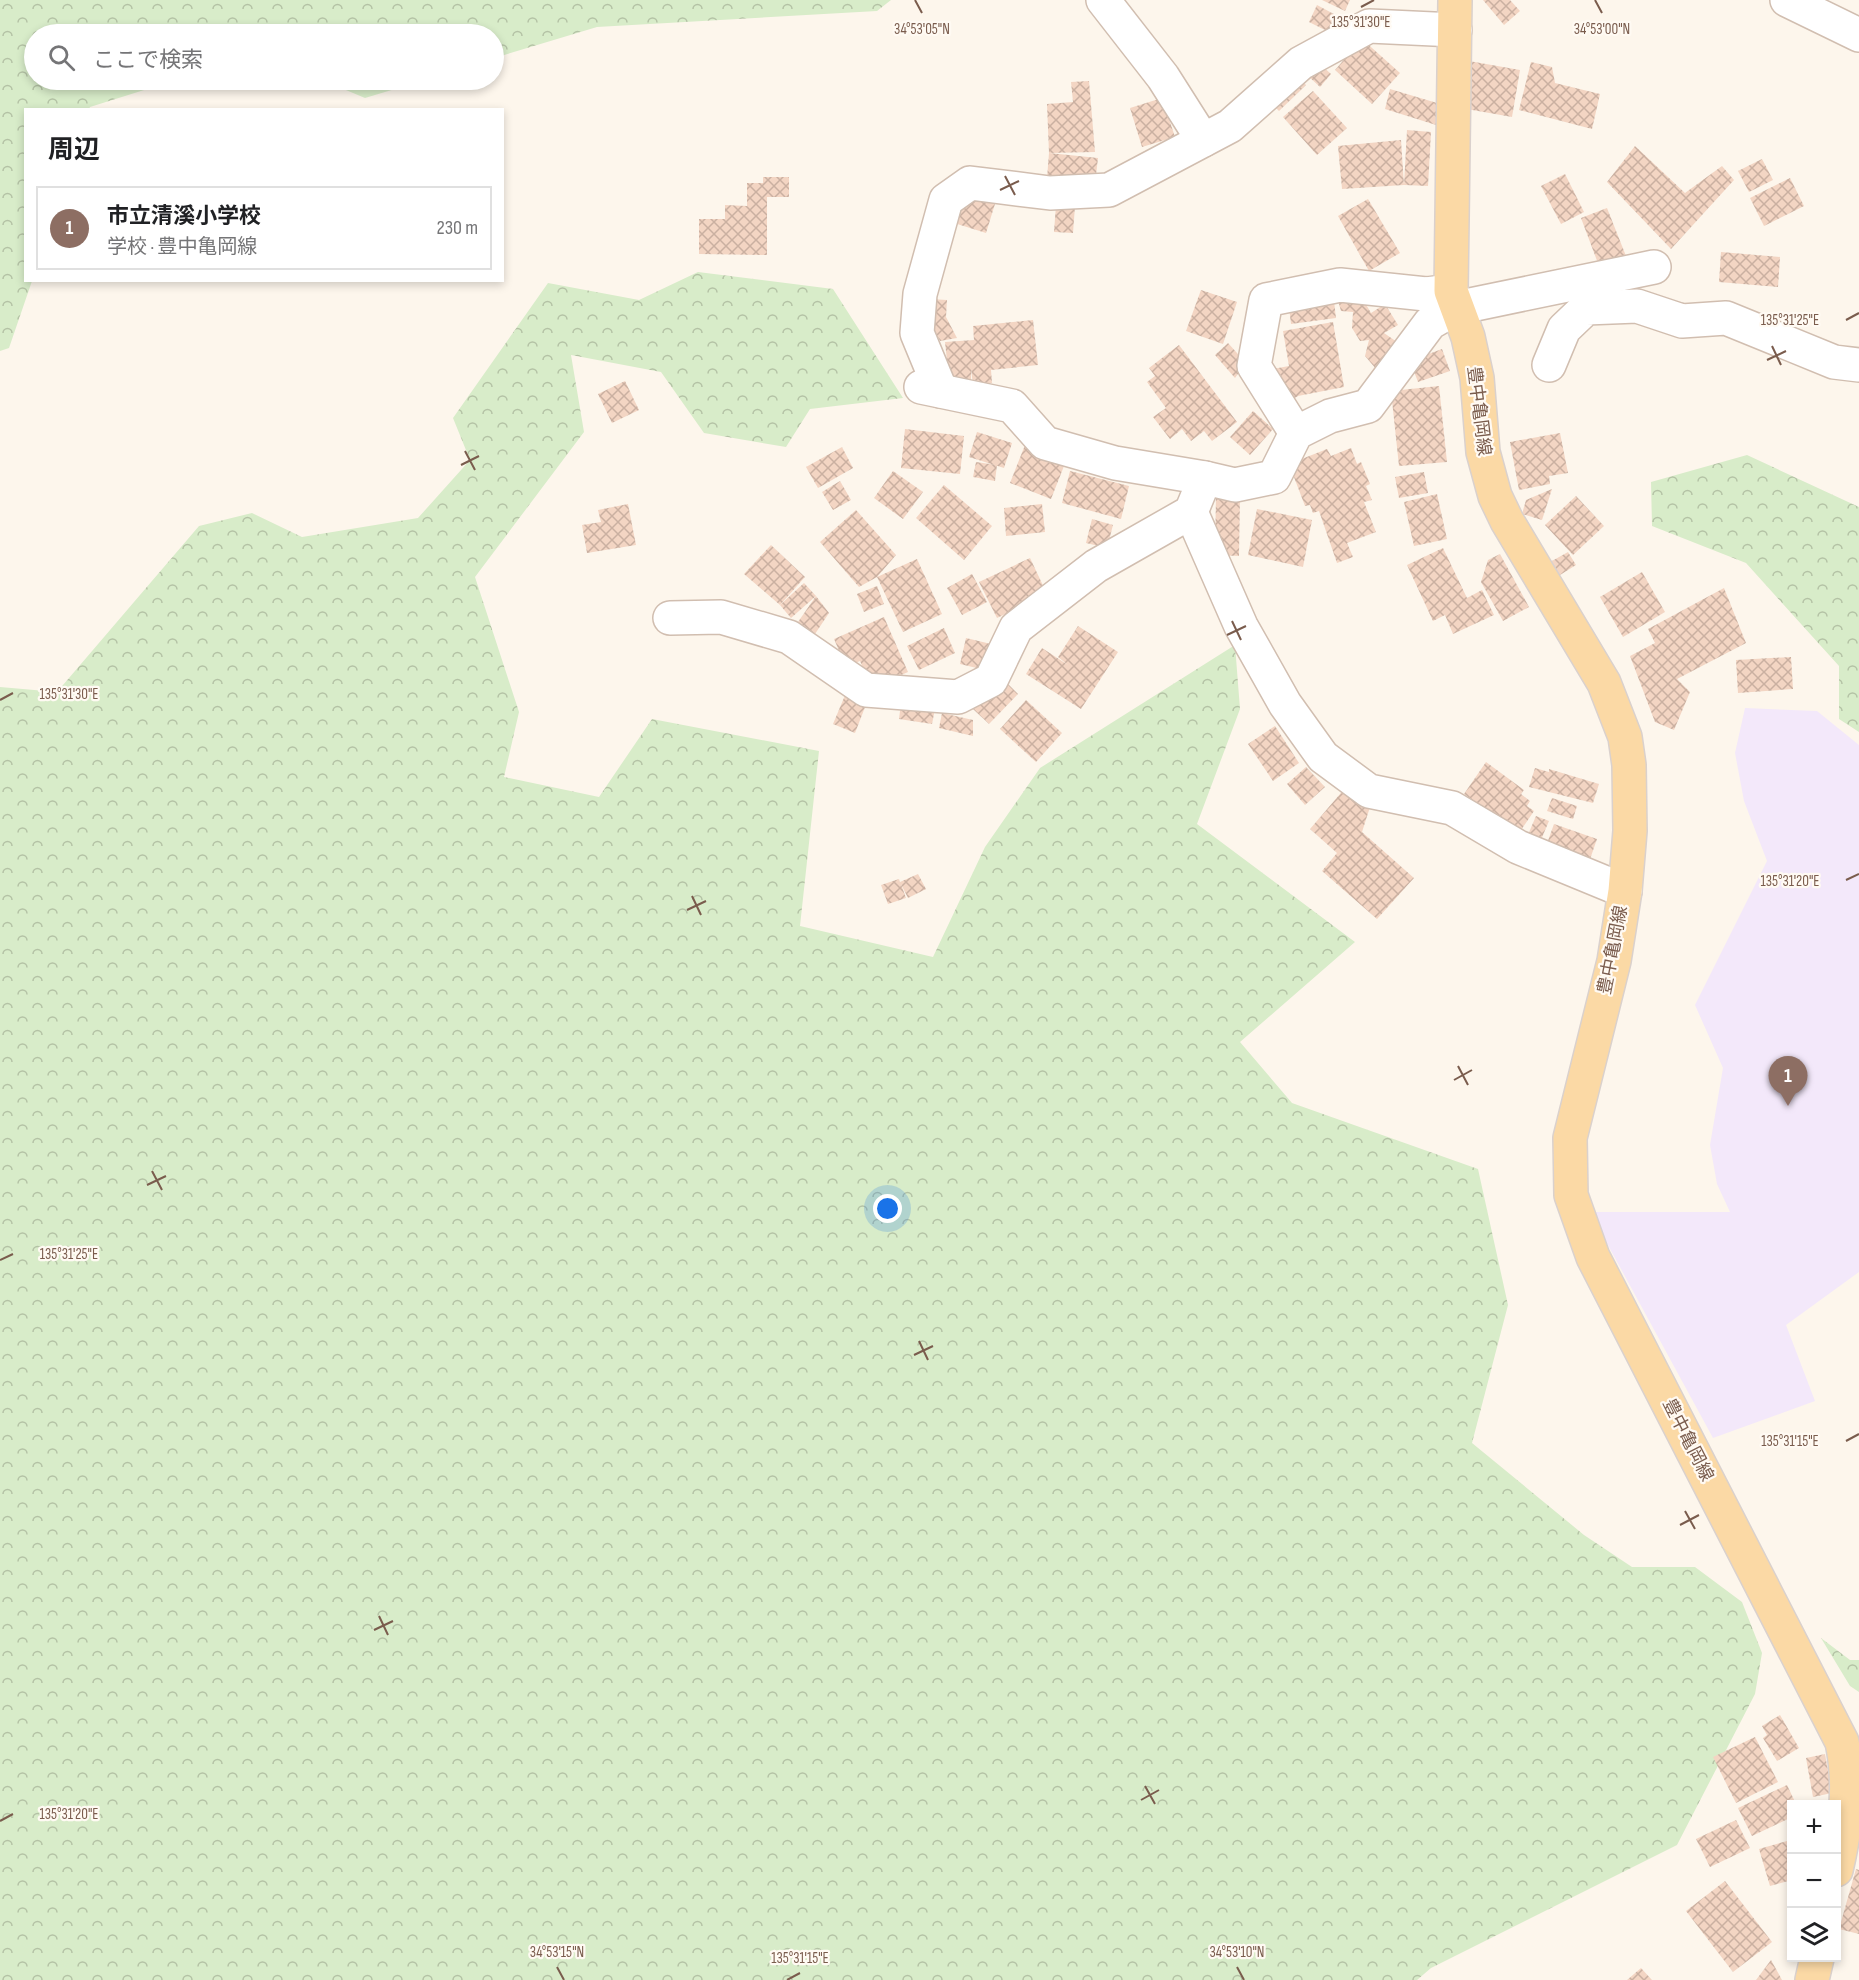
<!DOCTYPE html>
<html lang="ja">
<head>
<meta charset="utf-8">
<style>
  :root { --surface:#fff; --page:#f2f2f2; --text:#202124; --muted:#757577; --line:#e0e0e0; --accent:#ea580c }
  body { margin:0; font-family:"Sofia Sans Condensed","Noto Sans JP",sans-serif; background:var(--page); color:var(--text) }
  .controls { position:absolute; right:18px; bottom:18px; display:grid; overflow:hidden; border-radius:0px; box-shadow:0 3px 9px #0003 }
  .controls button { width:54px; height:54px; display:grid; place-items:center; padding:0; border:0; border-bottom:2px solid var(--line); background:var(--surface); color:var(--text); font:30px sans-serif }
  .you { position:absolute; left:888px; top:1209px; width:21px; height:21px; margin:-15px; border:4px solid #fff; border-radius:50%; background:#1a73e8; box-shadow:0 0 0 9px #1a73e833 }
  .badge { display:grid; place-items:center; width:39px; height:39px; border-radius:50%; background:var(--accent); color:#fff; font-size:20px; font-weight:700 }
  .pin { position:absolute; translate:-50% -50px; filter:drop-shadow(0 2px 3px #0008) }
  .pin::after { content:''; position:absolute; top:32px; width:21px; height:18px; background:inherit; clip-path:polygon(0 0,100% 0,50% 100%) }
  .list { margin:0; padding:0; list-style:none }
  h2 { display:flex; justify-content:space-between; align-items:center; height:78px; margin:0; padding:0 24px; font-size:26px }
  h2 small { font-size:20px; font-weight:400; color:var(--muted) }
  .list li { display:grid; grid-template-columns:39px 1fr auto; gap:18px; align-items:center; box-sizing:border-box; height:84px; margin:0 12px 12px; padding:0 12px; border:2px solid var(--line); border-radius:0px }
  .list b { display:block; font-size:22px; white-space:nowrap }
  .list p { margin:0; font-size:20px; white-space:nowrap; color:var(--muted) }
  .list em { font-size:20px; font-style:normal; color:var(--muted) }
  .icon { flex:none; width:33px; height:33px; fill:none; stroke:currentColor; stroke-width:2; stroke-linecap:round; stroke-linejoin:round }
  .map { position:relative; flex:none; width:1859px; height:1980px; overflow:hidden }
  .search { position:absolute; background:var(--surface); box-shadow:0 3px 9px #0003; left:24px; top:24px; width:480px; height:66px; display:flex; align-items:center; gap:15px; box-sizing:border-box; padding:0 21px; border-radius:33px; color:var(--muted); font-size:22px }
  .panel { position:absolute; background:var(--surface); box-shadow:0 3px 9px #0003; left:24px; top:108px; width:480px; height:174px; border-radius:0px }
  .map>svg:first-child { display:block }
</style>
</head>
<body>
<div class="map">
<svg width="1859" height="1980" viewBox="0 0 1859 1980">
  <defs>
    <pattern id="forest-crowns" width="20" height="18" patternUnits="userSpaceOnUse" patternTransform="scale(1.5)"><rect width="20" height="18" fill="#d8ecc9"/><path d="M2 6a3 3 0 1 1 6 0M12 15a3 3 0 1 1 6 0" fill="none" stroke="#b4c2a5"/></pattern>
    <pattern id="building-cross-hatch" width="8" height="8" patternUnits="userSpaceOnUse" patternTransform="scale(1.5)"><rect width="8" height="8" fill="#f3d5c3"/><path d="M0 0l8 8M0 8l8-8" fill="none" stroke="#cab0a1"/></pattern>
  </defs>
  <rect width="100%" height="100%" fill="#fdf6ec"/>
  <polygon fill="#f3e8fa" points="1745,708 1817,711 1859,745 1859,1272 1786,1325 1815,1401 1713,1438 1590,1212 1730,1212 1717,1184 1710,1145 1723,1068 1695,1005 1767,861 1744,801 1735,753"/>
  <g fill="url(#forest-crowns)">
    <polygon points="0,0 891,0 877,11 597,27 494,58 494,34 34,34 34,80 176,80 90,107 89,109 26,110 26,280 32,281 9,348 0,351"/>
    <polygon points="322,80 425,80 365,98"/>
    <polygon points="698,272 833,289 903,398 810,409 786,447 704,433 661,372 571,355 584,432 475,577 519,712 504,777 599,797 652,719 819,751 800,926 933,957 985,847 1040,768 1235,645 1240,709 1197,824 1355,942 1240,1042 1292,1103 1478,1169 1508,1305 1472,1443 1584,1535 1632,1567 1695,1567 1742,1602 1762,1653 1755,1694 1677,1845 1431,1968 1417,1980 0,1980 0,687 57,692 199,526 252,513 302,537 418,518 470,460 453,418 548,283 639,300"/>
    <polygon points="1747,455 1859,507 1859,732 1839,719 1839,666 1746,563 1652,526 1651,482"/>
    <polygon points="1821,1638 1850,1660 1859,1660 1859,1692 1850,1686"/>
  </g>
  <g fill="url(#building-cross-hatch)">
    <polygon points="1322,0 1350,0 1345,11"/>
    <polygon points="1483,0 1510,0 1520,11 1504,25"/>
    <polygon points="1317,5 1345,20 1337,36 1309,22"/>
    <polygon points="1362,39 1400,73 1372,104 1335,70"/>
    <polygon points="1469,61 1520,70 1512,117 1461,108"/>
    <polygon points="1318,62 1331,74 1320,87 1306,74"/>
    <polygon points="1531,62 1552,67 1555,83 1600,94 1592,129 1519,110"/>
    <polygon points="1295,74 1306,85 1279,111 1268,100"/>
    <polygon points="1089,81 1095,152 1049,153 1047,104 1073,102 1071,82"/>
    <polygon points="1390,89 1437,103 1436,125 1385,109"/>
    <polygon points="1313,91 1347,128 1317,155 1283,117"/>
    <polygon points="1162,98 1175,137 1142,147 1130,108"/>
    <polygon points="1407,130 1431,132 1428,186 1404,185"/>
    <polygon points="1401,140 1404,185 1342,189 1338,146"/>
    <polygon points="1635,146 1685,193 1722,166 1734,180 1671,249 1607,182"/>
    <polygon points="1049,153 1098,158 1095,184 1047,178"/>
    <polygon points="1762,159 1773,180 1749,192 1738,171"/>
    <polygon points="1565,174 1584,212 1561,224 1541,186"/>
    <polygon points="763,177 789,177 789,197 767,197 767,255 699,254 699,219 725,219 725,205 747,206 747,183 763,183"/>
    <polygon points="1790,178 1804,206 1764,226 1750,198"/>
    <polygon points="964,193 995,204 986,233 954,223"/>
    <polygon points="1368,199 1400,253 1369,271 1338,216"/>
    <polygon points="1056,205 1075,206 1073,233 1054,232"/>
    <polygon points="1607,208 1626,256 1599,266 1581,218"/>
    <polygon points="1721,252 1780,257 1778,287 1719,282"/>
    <polygon points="1201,290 1237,302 1223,344 1186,331"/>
    <polygon points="1333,293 1336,318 1291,324 1288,299"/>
    <polygon points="1361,296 1371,313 1385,304 1398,325 1384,333 1397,342 1377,370 1365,356 1369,340 1360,341 1352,328 1353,312 1341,311 1337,297"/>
    <polygon points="930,299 947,300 946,317 957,338 940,341 929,319"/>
    <polygon points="1033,320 1038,365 991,370 992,383 973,385 971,369 971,384 949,379 945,342 974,340 973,326"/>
    <polygon points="1333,322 1344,387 1298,396 1285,404 1262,371 1289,366 1283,331"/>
    <polygon points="1228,343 1246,363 1235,378 1215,355"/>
    <polygon points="1179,345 1237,422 1212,441 1204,431 1191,441 1182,429 1170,439 1153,417 1166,408 1147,382 1155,376 1149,368"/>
    <polygon points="1442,349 1450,371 1418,382 1410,361"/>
    <polygon points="625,381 639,410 612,423 598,394"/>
    <polygon points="1439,386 1447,462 1399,466 1391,391"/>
    <polygon points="1253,411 1273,429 1250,455 1230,437"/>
    <polygon points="905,429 964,436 960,474 901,468"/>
    <polygon points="977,432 1012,443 1004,468 969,457"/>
    <polygon points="1560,433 1568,473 1549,476 1550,484 1519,490 1510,442"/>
    <polygon points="1025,445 1066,461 1051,499 1010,483"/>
    <polygon points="842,447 853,468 818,488 806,467"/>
    <polygon points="1351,448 1357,464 1361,462 1370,484 1366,486 1372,500 1364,502 1376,532 1347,543 1353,557 1337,563 1319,511 1313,513 1310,505 1305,506 1289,464 1327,449 1331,456"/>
    <polygon points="976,462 997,465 995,481 973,477"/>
    <polygon points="893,471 923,492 903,519 874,498"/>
    <polygon points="1070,471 1129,486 1121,519 1062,503"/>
    <polygon points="1424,472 1428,493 1399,498 1395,477"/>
    <polygon points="840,481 851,500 833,510 822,492"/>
    <polygon points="944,485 992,526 964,560 916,518"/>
    <polygon points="1552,489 1542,520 1522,514 1526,500"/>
    <polygon points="1216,494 1240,495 1239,556 1215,555"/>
    <polygon points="1437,494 1447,539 1414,546 1404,502"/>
    <polygon points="1576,496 1604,526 1573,555 1545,525"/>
    <polygon points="628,504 636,545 587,553 582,525 601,522 598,510"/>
    <polygon points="1042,504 1045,532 1006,536 1004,508"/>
    <polygon points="1257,509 1312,520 1303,567 1248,555"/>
    <polygon points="856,510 896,555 877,577 859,587 820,542"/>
    <polygon points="1092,519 1113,525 1107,548 1086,543"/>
    <polygon points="771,545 805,577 780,605 744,574"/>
    <polygon points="1443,548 1467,598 1482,590 1494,615 1453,634 1445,615 1433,621 1407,565"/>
    <polygon points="1568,552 1576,565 1552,580 1543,566"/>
    <polygon points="1500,554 1529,607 1503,621 1481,582 1488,560"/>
    <polygon points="1030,558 1047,594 997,618 979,582"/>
    <polygon points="917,559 942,614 903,632 877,577"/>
    <polygon points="1642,572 1665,612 1623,637 1600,597"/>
    <polygon points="972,574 987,602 962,615 947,588"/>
    <polygon points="804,583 816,596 791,618 780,605"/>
    <polygon points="877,586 884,604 864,612 857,594"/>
    <polygon points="1724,588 1746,643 1677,679 1690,692 1674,730 1655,722 1630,656 1655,643 1648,629"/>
    <polygon points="816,596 829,613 815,634 798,622"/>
    <polygon points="884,617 908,672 872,688 860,661 846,667 834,639"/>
    <polygon points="1078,626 1118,652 1081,709 1026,674 1042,648 1068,665 1058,657"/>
    <polygon points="944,628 955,653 919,670 907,646"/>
    <polygon points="966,638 991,644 985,670 960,664"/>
    <polygon points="1791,657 1793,689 1738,693 1736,660"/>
    <polygon points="1002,678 1018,694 989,724 973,709"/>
    <polygon points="846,693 867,702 855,733 833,724"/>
    <polygon points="1026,700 1062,733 1036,762 1000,729"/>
    <polygon points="901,703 935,709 932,724 899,719"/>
    <polygon points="942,713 973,720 973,736 939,728"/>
    <polygon points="1275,726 1299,763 1273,781 1248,744"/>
    <polygon points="1486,762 1524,790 1521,794 1530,801 1527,806 1534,811 1519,833 1464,794"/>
    <polygon points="1306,767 1325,787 1305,805 1287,784"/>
    <polygon points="1535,768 1549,772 1549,769 1599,784 1593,803 1529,787"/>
    <polygon points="1346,787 1370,807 1362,832 1414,878 1377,919 1322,871 1337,853 1310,829"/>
    <polygon points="1552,798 1577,806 1573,819 1547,811"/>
    <polygon points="1536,816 1549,821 1540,842 1527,837"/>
    <polygon points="1554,824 1597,839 1588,865 1545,849"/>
    <polygon points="918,874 926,889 908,898 901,884 906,898 888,904 881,885 899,879 900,882"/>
    <polygon points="1780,1715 1799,1748 1777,1761 1763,1738 1767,1735 1762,1726"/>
    <polygon points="1755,1737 1778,1782 1736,1803 1713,1757"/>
    <polygon points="1825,1754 1832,1793 1813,1797 1806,1758"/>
    <polygon points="1787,1785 1796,1804 1792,1804 1792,1817 1752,1836 1738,1808"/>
    <polygon points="1736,1820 1750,1848 1710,1867 1696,1839"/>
    <polygon points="1787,1841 1792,1857 1792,1880 1770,1886 1759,1849"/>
    <polygon points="1856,1869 1859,1870 1859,1934 1839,1929"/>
    <polygon points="1725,1881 1772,1942 1733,1972 1686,1911"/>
    <polygon points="1771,1960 1782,1980 1756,1980"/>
    <polygon points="1641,1968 1652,1980 1627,1980"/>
  </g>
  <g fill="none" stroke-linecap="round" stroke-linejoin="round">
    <defs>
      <g id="minor">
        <polyline points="1103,0 1163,77 1203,140"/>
        <polyline points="1787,0 1859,35"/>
        <polyline points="1549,365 1564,329 1586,308 1637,306 1682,321 1726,318 1834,362 1859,365"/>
        <polyline points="921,387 1012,406 1045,443 1115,463 1205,478"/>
        <polyline points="941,391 917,333 920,294 946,200 970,183 1050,193 1109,190 1230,126 1301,63 1369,26 1455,30"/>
        <polyline points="1296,433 1254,366 1266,300 1340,285 1426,294 1451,291"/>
        <polyline points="1191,512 1241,626 1285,704 1323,757 1369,791 1452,808 1518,847 1625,891"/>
        <polyline points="670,618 721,617 789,637 866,690 958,697 991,680 1016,628 1096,566 1191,512 1205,478 1235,485 1274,477 1296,433 1330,416 1368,406 1430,323 1456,308 1654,267"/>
      </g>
      <g id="major">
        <path d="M1455 0 1451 291 1468 337 1477 378 1483 452 1495 496 1507 521 1604 683 1625 737 1629 765 1630 831 1625 891 1614 961 1570 1138 1571 1195 1593 1257 1842 1742C1851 1784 1846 1828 1836 1870"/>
        <polyline points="1812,1980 1817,1958"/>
      </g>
    </defs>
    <use href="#minor" stroke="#d1beb0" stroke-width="36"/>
    <use href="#major" stroke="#dad1cd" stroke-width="36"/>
    <use href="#minor" stroke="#fff" stroke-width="33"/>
    <use href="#major" stroke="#fbd9a5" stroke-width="33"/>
  </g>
  <path fill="none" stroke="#7a5c4d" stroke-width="2" d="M915 0 922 13M1595 0 1602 13M1361 7 1374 0M1005 176 1015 195M1000 190 1019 181M1846 320 1859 313M1772 346 1781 365M1767 360 1786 351M465 451 475 470M461 465 479 456M1232 621 1241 640M1227 635 1246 626M0 700 13 693M1846 880 1859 874M692 896 701 915M687 910 706 901M1458 1066 1468 1085M1454 1080 1472 1070M152 1171 162 1190M147 1185 166 1176M0 1260 13 1254M919 1341 928 1360M914 1355 933 1346M1846 1441 1859 1434M1685 1511 1695 1529M1680 1525 1699 1515M379 1616 388 1635M374 1630 393 1621M1145 1786 1155 1804M1141 1800 1159 1790M0 1821 13 1814M557 1967 564 1980M1237 1967 1244 1980M787 1980 800 1973"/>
  <g text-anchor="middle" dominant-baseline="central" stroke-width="4.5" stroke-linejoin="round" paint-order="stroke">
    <g font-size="18" fill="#7a5c4d" stroke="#fffaf3">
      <text transform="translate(1479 411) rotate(83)">豊中亀岡線</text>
      <text transform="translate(1613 950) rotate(-79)">豊中亀岡線</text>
      <text transform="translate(1688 1440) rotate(63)">豊中亀岡線</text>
    </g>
  </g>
  <g font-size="15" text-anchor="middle" fill="#7a5c4d" stroke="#fffaf3" stroke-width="4.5" stroke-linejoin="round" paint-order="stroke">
    <text x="1361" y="27">135°31'30"E</text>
    <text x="922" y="34">34°53'05"N</text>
    <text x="1602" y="34">34°53'00"N</text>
    <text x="1790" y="325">135°31'25"E</text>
    <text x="69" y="699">135°31'30"E</text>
    <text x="1790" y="886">135°31'20"E</text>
    <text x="69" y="1259">135°31'25"E</text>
    <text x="1790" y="1446">135°31'15"E</text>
    <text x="69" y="1819">135°31'20"E</text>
    <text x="557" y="1957">34°53'15"N</text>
    <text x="1237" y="1957">34°53'10"N</text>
    <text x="800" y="1963">135°31'15"E</text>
  </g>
</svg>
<div class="controls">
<button>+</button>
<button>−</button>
<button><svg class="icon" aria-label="layers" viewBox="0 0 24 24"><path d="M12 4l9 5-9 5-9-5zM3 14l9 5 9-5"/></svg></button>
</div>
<div class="you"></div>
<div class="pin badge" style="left:1788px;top:1106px;background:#8d6e63">1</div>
<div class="search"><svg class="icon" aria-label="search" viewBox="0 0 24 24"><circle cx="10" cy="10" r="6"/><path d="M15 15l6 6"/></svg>ここで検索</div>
<section class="panel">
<h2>周辺<small></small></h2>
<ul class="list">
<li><span class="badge" style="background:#8d6e63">1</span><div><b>市立清溪小学校</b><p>学校 · 豊中亀岡線</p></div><em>230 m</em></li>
</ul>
</section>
</div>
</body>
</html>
